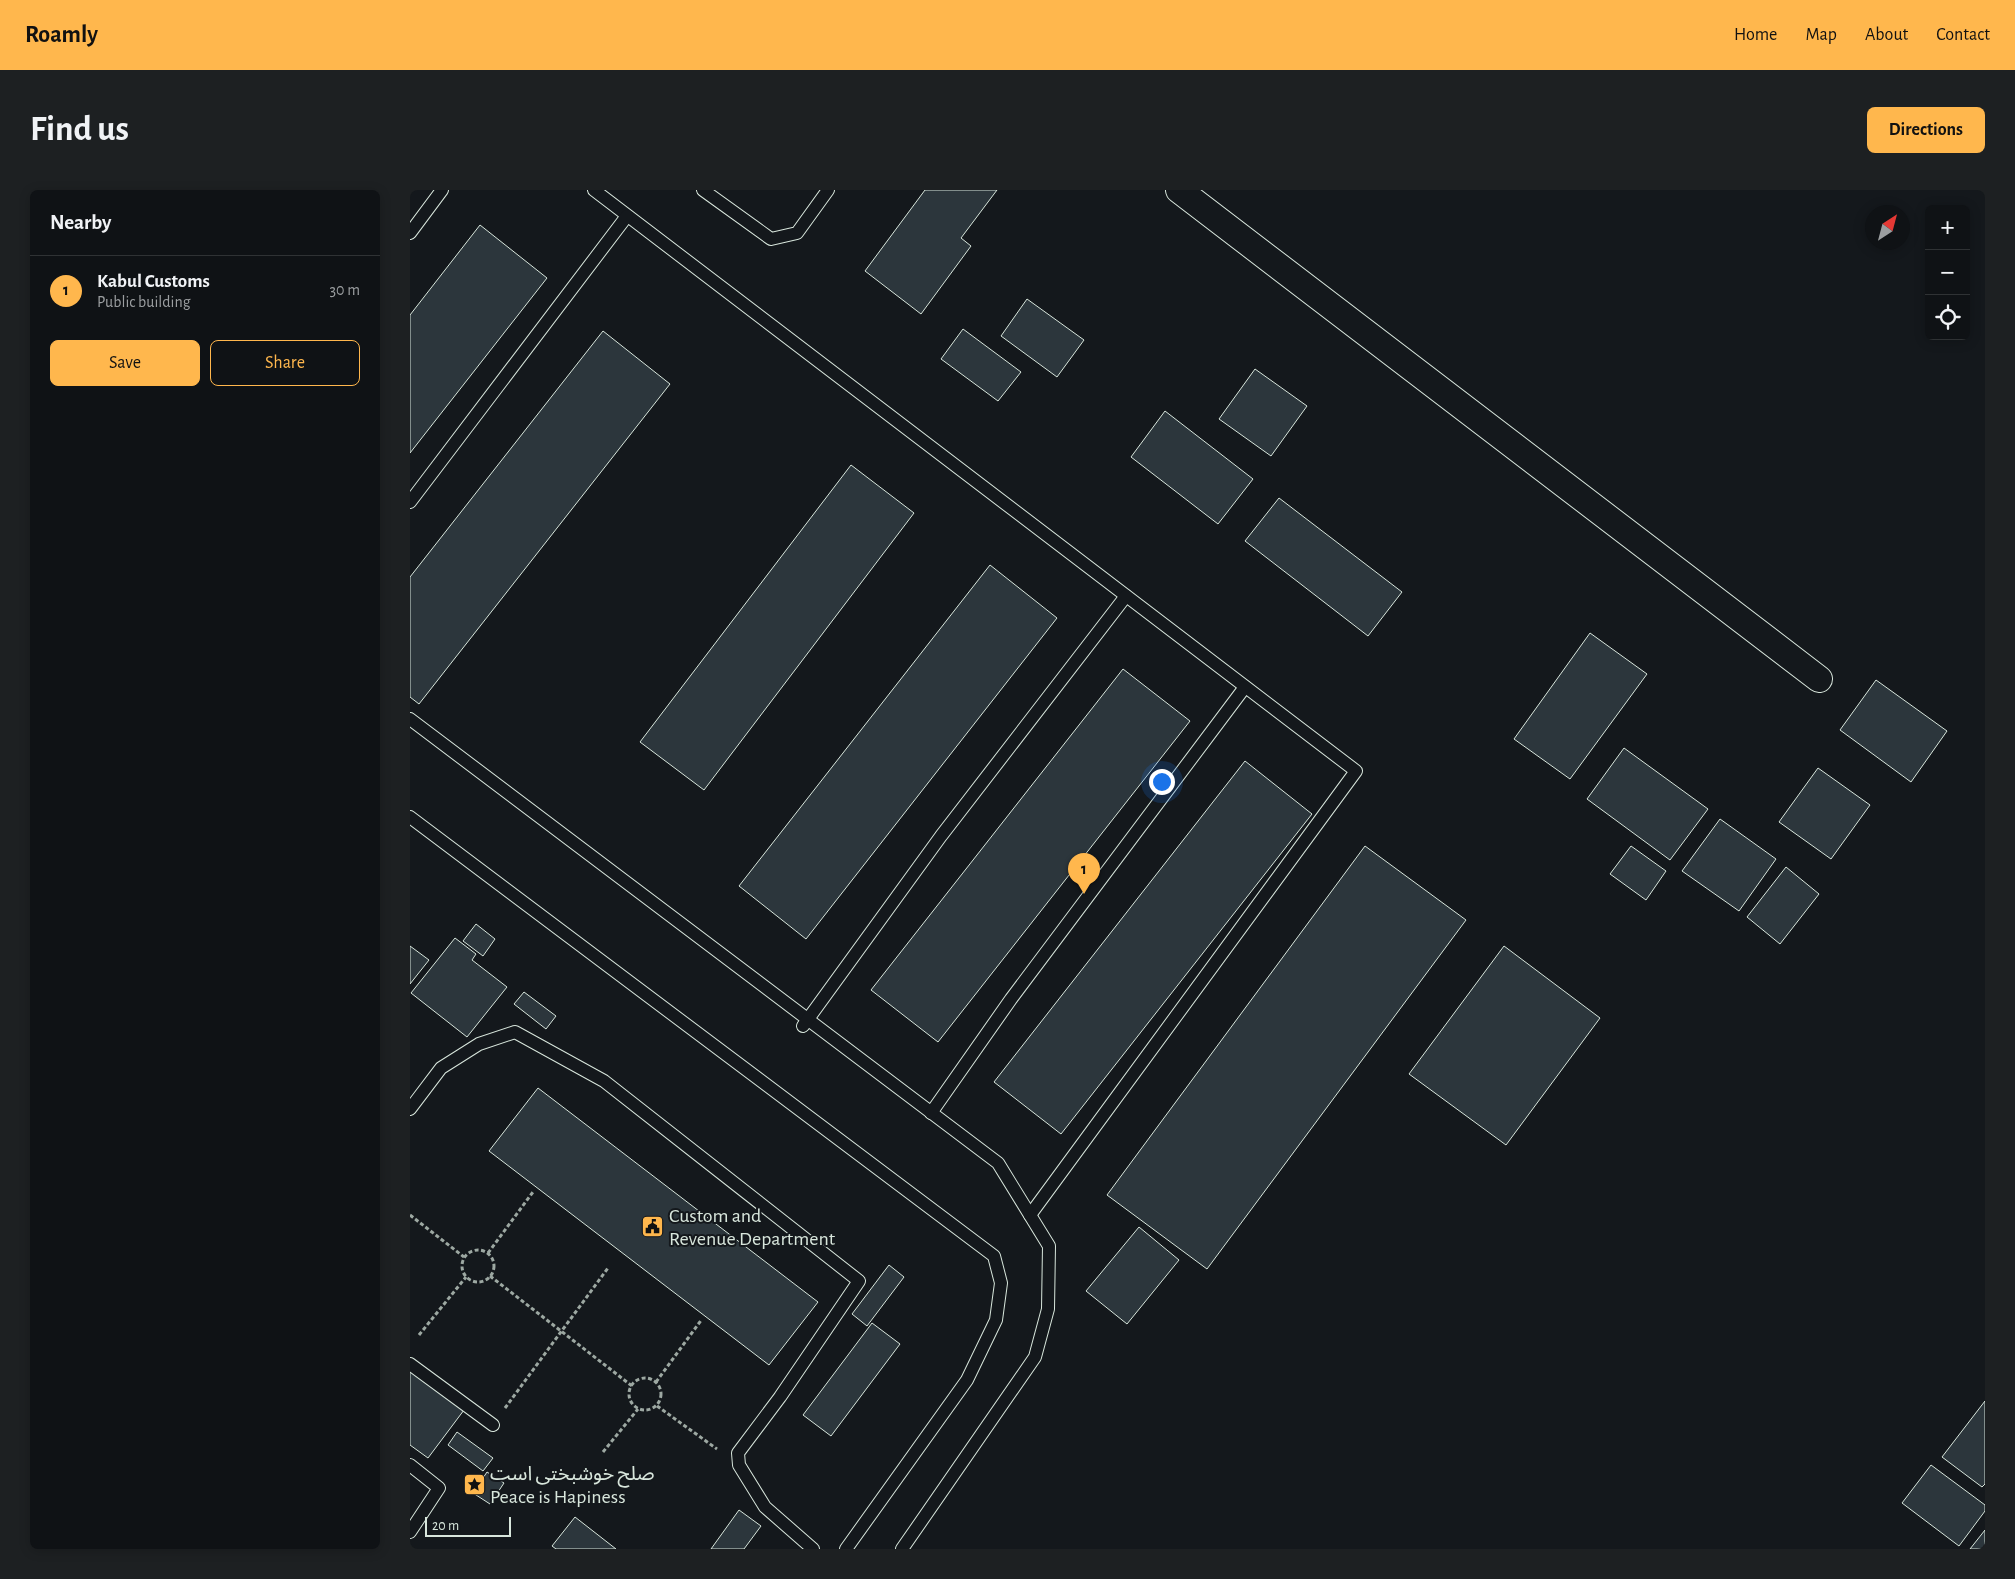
<!DOCTYPE html>
<html lang="en">
<head>
<meta charset="utf-8">
<style>
  :root { --surface:#0f1215; --page:#1d2022; --text:#f1f3f6; --muted:#9b9ea0; --line:#2f3234; --accent:#ffb74d }
  body { margin:0; font-family:"Alegreya Sans","Noto Sans Arabic",sans-serif; background:var(--page); color:var(--text) }
  .controls { position:absolute; right:15px; top:15px; display:grid; overflow:hidden; border-radius:8px; box-shadow:0 2px 12px #0003 }
  .controls button { width:45px; height:45px; display:grid; place-items:center; padding:0; border:0; border-bottom:1px solid var(--line); background:var(--surface); color:var(--text); font:25px sans-serif }
  .compass { position:absolute; left:1455px; top:15px; width:45px; height:45px; border-radius:50%; background:var(--surface); box-shadow:0 2px 12px #0003; rotate:36deg }
  .scale { position:absolute; left:15px; bottom:12px; width:86px; box-sizing:border-box; padding-left:5px; border:2px solid #d8e6dc; border-top:0; font-size:14px; line-height:18px; white-space:nowrap; color:#d8e6dc; -webkit-text-stroke:4px #14181c; paint-order:stroke }
  .you { position:absolute; left:751px; top:591px; width:18px; height:18px; margin:-12px; border:4px solid #fff; border-radius:50%; background:#1a73e8; box-shadow:0 0 0 8px #1a73e833 }
  .badge { display:grid; place-items:center; width:32px; height:32px; border-radius:50%; background:var(--accent); color:#111; font-size:16px; font-weight:700 }
  .pin { position:absolute; translate:-50% -41px; filter:drop-shadow(0 1px 2px #0008) }
  .pin::after { content:''; position:absolute; top:26px; width:18px; height:15px; background:inherit; clip-path:polygon(0 0,100% 0,50% 100%) }
  .list { margin:0; padding:0; list-style:none }
  h2 { display:flex; justify-content:space-between; align-items:center; height:65px; margin:0; padding:0 20px; font-size:21px }
  h2 small { font-size:16px; font-weight:400; color:var(--muted) }
  .list li { display:grid; grid-template-columns:32px 1fr auto; gap:15px; align-items:center; box-sizing:border-box; height:70px; padding:0 20px; border-top:1px solid var(--line) }
  .list b { display:block; font-size:19px; white-space:nowrap }
  .list p { margin:0; font-size:16px; white-space:nowrap; color:var(--muted) }
  .list em { font-size:16px; font-style:normal; color:var(--muted) }
  .actions { display:flex; gap:10px; padding:15px 20px }
  .actions a { flex:1; padding:11px 0; border:1px solid var(--accent); border-radius:8px; text-align:center; font-size:18px; color:var(--accent) }
  .actions .main { background:var(--accent); color:#111 }
  .icon { flex:none; width:28px; height:28px; fill:none; stroke:currentColor; stroke-width:2; stroke-linecap:round; stroke-linejoin:round }
  .map { position:relative; flex:none; width:1575px; height:1359px; overflow:hidden; border-radius:8px }
  header { display:flex; align-items:center; gap:30px; box-sizing:border-box; height:70px; padding:0 25px; background:var(--accent); color:#111 }
  header strong { font-size:24px }
  nav { display:flex; gap:28px; margin-inline-start:auto; font-size:18px }
  .intro { display:flex; align-items:center; justify-content:space-between; box-sizing:border-box; height:120px; padding:0 30px }
  h1 { margin:0; font-size:35px }
  .button { padding:12px 22px; border-radius:8px; background:var(--accent); color:#111; font-size:18px; font-weight:700 }
  main { display:flex; gap:30px; padding:0 30px }
  aside { flex:1; background:var(--surface); border-radius:8px; box-shadow:0 2px 12px #0003 }
  .map>svg:first-child { display:block }
</style>
</head>
<body>
<header>
<strong>Roamly</strong>
<nav><a>Home</a><a>Map</a><a>About</a><a>Contact</a></nav>
</header>
<div class="intro"><h1>Find us</h1><a class="button">Directions</a></div>
<main>
<aside>
<h2>Nearby<small></small></h2>
<ul class="list">
<li><span class="badge">1</span><div><b>Kabul Customs</b><p>Public building</p></div><em>30 m</em></li>
</ul>
<div class="actions"><a class="main">Save</a><a>Share</a></div>
</aside>
<div class="map">
<svg width="1575" height="1359" viewBox="0 0 1575 1359">
  <rect width="100%" height="100%" fill="#14181c"/>
  <g fill="#2c363c" stroke="#d8e6dc">
    <polygon points="515,0 587,0 551,48 561,56 511,124 455,81"/>
    <polygon points="70,35 137,88 0,263 0,125"/>
    <polygon points="617,109 674,150 647,187 591,146"/>
    <polygon points="553,139 611,182 588,211 531,169"/>
    <polygon points="193,141 260,194 9,514 0,507 0,387"/>
    <polygon points="845,179 897,216 861,266 809,229"/>
    <polygon points="755,221 843,289 808,334 721,267"/>
    <polygon points="441,275 504,323 294,600 230,552"/>
    <polygon points="869,308 992,402 958,446 835,351"/>
    <polygon points="580,375 647,428 396,749 329,696"/>
    <polygon points="1180,443 1237,484 1160,589 1104,549"/>
    <polygon points="713,479 780,531 528,852 461,800"/>
    <polygon points="1466,490 1537,541 1501,592 1430,540"/>
    <polygon points="1214,558 1298,619 1260,670 1177,609"/>
    <polygon points="835,571 902,624 651,944 584,892"/>
    <polygon points="1408,578 1460,615 1421,669 1369,632"/>
    <polygon points="1310,629 1366,669 1329,721 1272,681"/>
    <polygon points="955,656 1056,730 797,1079 697,1005"/>
    <polygon points="1221,656 1256,681 1236,710 1200,684"/>
    <polygon points="1376,677 1409,704 1370,754 1337,727"/>
    <polygon points="66,734 85,749 73,766 53,751"/>
    <polygon points="45,748 66,764 62,770 97,797 57,847 1,803"/>
    <polygon points="0,756 19,770 0,794"/>
    <polygon points="1094,756 1190,828 1096,955 999,884"/>
    <polygon points="114,802 146,826 136,839 104,814"/>
    <polygon points="128,898 408,1112 359,1175 79,961"/>
    <polygon points="729,1037 769,1070 717,1134 676,1101"/>
    <polygon points="479,1075 494,1087 457,1136 442,1124"/>
    <polygon points="462,1133 490,1154 421,1246 393,1225"/>
    <polygon points="0,1180 54,1220 18,1268 0,1255"/>
    <polygon points="1575,1211 1575,1294 1572,1297 1532,1267"/>
    <polygon points="47,1242 83,1268 73,1281 38,1255"/>
    <polygon points="1521,1275 1575,1315 1575,1321 1549,1356 1492,1313"/>
    <polygon points="77,1282 94,1293 80,1314 63,1303"/>
    <polygon points="329,1320 351,1336 334,1359 301,1359"/>
    <polygon points="165,1327 206,1359 146,1359 142,1356"/>
    <polygon points="1575,1340 1575,1359 1560,1359"/>
  </g>
  <g fill="none" stroke-linecap="round" stroke-linejoin="round">
    <defs>
      <g id="service">
        <polyline points="184,0 946,581 620,1025"/>
        <polyline points="293,0 361,49 387,43 418,0"/>
        <polyline points="0,43 32,0"/>
        <polyline points="0,312 217,26"/>
        <polyline points="0,529 588,973 639,1056 638,1119 625,1167 492,1359"/>
        <polyline points="0,627 584,1066 591,1093 586,1130 557,1190 436,1359"/>
        <polyline points="393,836 531,646 716,406"/>
        <polyline points="0,919 31,878 69,854 105,842 194,891 449,1091 370,1207 328,1263 329,1275 355,1317 403,1359"/>
        <polyline points="521,923 601,809 835,497"/>
        <polyline points="0,1174 83,1235"/>
        <polyline points="0,1275 29,1298 0,1342"/>
      </g>
      <polyline id="minor" points="769,0 1409,489"/>
    </defs>
    <use href="#service" stroke="#d8e6dc" stroke-width="14"/>
    <use href="#minor" stroke="#d8e6dc" stroke-width="28"/>
    <g stroke="#9da8a2" stroke-width="3" stroke-dasharray="4 2.5" stroke-linecap="butt">
      <polyline points="0,1025 54,1067"/>
      <circle cx="68" cy="1076" r="16"/>
      <polyline points="78,1063 123,1002"/>
      <polyline points="80,1086 222,1196"/>
      <polyline points="9,1145 56,1087"/>
      <circle cx="235" cy="1204" r="16"/>
      <polyline points="246,1192 292,1129"/>
      <polyline points="247,1216 307,1259"/>
      <polyline points="95,1218 198,1078"/>
      <polyline points="193,1262 228,1219"/>
    </g>
    <use href="#service" stroke="#14181c" stroke-width="12"/>
    <use href="#minor" stroke="#14181c" stroke-width="26"/>
  </g>
  <defs>
    <symbol id="civic-square" viewBox="-11 -11 22 22"><rect x="-9" y="-9" width="18" height="18" rx="4" fill="#ffb74d" stroke="#14181c"/><path d="M-.6-6.5H3V-4.5H.6V-3L4-1V1h2V6H-6V1h2V-1L-.6-3ZM-1.2 2.5V6h2.4V2.5Z" fill="#111"/></symbol>
    <symbol id="sight-square" viewBox="-11 -11 22 22"><rect x="-9" y="-9" width="18" height="18" rx="4" fill="#ffb74d" stroke="#14181c"/><path d="M0-6L1.8-2.2L6-1.7L2.9 1.2L3.7 5.4L0 3.3L-3.7 5.4L-2.9 1.2L-6-1.7L-1.8-2.2Z" fill="#111"/></symbol>
  </defs>
  <g fill-rule="evenodd">
    <use href="#civic-square" x="230" y="1024" width="25" height="25"/>
    <use href="#sight-square" x="52" y="1282" width="25" height="25"/>
  </g>
  <g text-anchor="middle" dominant-baseline="central" stroke-width="4" stroke-linejoin="round" paint-order="stroke">
    <g font-size="20" fill="#d8e6dc" stroke="#14181c" text-anchor="start">
      <text x="259" y="1026">Custom and<tspan x="259" dy="23">Revenue Department</tspan></text>
      <text x="80" y="1284">صلح خوشبختی است<tspan x="80" dy="23">Peace is Hapiness</tspan></text>
    </g>
  </g>
</svg>
<div class="controls">
<button>+</button>
<button>−</button>
<button><svg class="icon" aria-label="locate" viewBox="0 0 24 24"><circle cx="12" cy="12" r="6"/><path d="M12 2v4M12 18v4M2 12h4M18 12h4"/></svg></button>
</div>
<svg class="compass" viewBox="-18 -18 36 36"><path d="M0-13l5 13h-10z" fill="#e53935"/><path d="M0 13l5-13h-10z" fill="#9b9ea0"/></svg>
<div class="scale">20 m</div>
<div class="you"></div>
<div class="pin badge" style="left:674px;top:704px">1</div>
</div>
</main>
</body>
</html>
